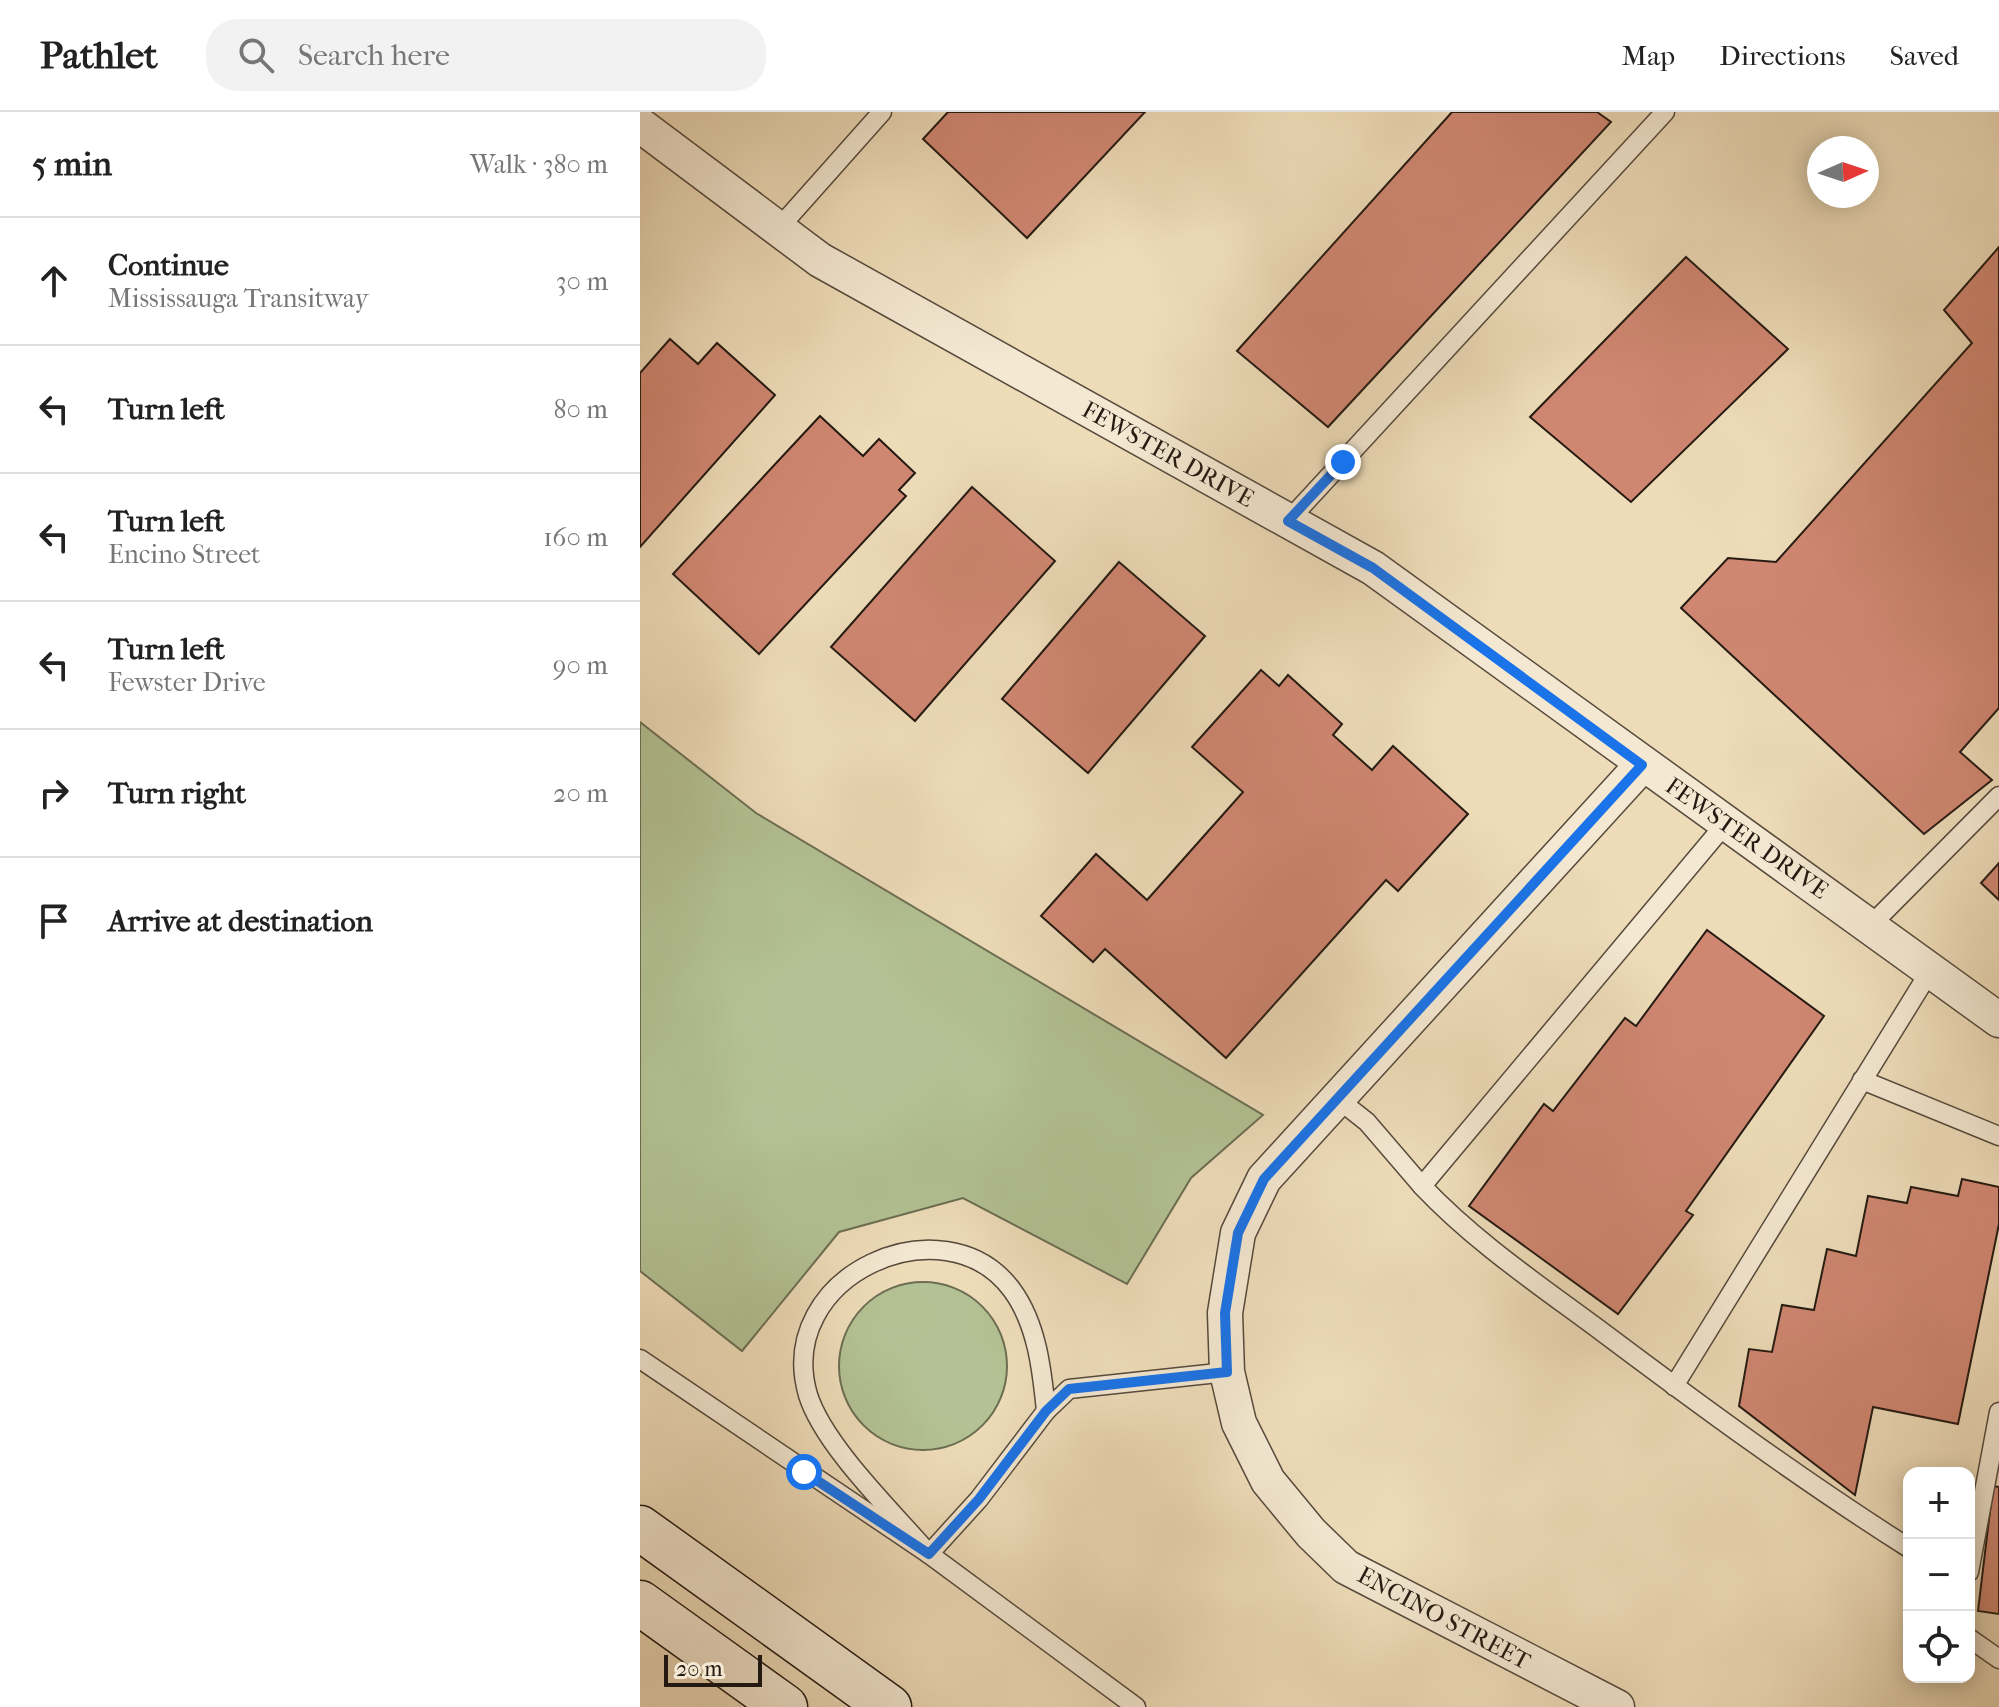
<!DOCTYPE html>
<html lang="en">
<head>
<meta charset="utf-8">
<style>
  :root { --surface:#fff; --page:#f2f2f2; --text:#222; --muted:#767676; --line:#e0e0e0 }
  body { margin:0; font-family:"IM FELL French Canon",serif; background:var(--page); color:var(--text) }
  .controls { position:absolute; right:24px; bottom:24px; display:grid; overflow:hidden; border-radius:16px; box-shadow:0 4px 20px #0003 }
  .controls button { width:72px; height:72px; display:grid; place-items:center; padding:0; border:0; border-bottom:2px solid var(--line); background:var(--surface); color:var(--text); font:40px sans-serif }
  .compass { position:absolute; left:1167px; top:24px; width:72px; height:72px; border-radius:50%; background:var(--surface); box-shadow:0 4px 20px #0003; rotate:87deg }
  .scale { position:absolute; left:24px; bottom:20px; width:98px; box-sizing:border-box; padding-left:8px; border:4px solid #241a12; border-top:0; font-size:22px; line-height:28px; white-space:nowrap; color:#241a12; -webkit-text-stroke:6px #f4e8d2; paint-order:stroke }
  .stop { position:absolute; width:24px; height:24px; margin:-18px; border:6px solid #1a73e8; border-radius:50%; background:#fff }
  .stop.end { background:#1a73e8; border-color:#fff; box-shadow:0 2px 8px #0008 }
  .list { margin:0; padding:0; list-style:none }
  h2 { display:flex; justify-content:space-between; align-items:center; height:104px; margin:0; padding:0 32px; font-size:34px }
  h2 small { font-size:26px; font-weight:400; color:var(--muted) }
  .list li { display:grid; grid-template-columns:52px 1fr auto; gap:24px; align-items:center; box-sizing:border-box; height:128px; padding:0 32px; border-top:2px solid var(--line) }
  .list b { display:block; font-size:30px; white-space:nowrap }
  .list p { margin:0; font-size:26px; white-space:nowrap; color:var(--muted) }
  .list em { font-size:26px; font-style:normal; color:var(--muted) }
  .icon { flex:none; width:44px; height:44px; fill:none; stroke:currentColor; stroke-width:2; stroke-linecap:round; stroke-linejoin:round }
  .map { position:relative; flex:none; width:1359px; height:1595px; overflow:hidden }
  header { display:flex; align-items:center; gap:48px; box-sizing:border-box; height:112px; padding:0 40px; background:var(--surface); border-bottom:2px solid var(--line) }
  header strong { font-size:38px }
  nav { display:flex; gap:44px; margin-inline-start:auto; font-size:28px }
  .search { width:560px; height:72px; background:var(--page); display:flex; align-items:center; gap:20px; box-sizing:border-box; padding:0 28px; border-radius:32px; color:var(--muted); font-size:30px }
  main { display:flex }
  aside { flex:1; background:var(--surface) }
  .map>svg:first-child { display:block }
</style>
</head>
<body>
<header>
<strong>Pathlet</strong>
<div class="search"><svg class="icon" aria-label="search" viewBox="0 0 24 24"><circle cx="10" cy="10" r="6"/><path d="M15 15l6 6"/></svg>Search here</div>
<nav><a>Map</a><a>Directions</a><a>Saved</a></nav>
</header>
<main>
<aside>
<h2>5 min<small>Walk · 380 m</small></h2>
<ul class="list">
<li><svg class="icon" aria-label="ahead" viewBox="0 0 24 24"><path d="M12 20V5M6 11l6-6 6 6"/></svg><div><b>Continue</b><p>Mississauga Transitway</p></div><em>30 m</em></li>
<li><svg class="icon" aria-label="left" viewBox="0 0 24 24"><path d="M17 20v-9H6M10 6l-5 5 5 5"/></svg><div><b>Turn left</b></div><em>80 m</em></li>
<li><svg class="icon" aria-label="left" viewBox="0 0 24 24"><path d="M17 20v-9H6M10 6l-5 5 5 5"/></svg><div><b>Turn left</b><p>Encino Street</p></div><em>160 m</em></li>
<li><svg class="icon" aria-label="left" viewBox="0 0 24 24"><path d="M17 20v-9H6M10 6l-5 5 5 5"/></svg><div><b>Turn left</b><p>Fewster Drive</p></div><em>90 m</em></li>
<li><svg class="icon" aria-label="right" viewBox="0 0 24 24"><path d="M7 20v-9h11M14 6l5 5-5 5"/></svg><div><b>Turn right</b></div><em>20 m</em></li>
<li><svg class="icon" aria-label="arrive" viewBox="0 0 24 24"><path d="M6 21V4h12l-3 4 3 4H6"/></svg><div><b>Arrive at destination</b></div></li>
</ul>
</aside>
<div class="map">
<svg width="1359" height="1595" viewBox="0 0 1359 1595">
  <rect width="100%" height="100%" fill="#eedcb9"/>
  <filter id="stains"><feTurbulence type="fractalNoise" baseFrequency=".0025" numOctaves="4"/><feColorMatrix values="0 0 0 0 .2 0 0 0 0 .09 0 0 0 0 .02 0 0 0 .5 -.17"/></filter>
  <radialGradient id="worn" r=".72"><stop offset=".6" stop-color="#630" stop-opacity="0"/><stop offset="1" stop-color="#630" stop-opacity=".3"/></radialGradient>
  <g fill="#b3c294" stroke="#6c6e53" stroke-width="2">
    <polygon points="0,610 116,701 623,1003 551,1066 487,1172 323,1086 199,1120 102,1239 0,1159"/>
    <circle cx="283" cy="1254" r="84"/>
  </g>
  <g fill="#d08772" stroke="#241a12" stroke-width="2">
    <polygon points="308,0 505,0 387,126 283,27"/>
    <polygon points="812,0 957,0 971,10 688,315 597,239"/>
    <polygon points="1359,135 1359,596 1320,640 1352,668 1284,722 1041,496 1088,446 1136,450 1332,231 1304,198"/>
    <polygon points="1046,145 1148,237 991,390 890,305"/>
    <polygon points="30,227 58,252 77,231 135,283 0,435 0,261"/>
    <polygon points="180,304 223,344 239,327 275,361 259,378 266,384 119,542 33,462"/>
    <polygon points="332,375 415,449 275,609 191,535"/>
    <polygon points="479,450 565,524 448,661 362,587"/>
    <polygon points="621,558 639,574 648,563 702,612 693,623 732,658 753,634 828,702 758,779 746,768 586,946 465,837 453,850 401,804 456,742 507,788 603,680 552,635"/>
    <polygon points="1359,751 1359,788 1341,771"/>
    <polygon points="1067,818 1184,904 1046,1099 1053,1103 978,1202 829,1094 904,992 913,999 985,906 996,914"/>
    <polygon points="1322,1067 1359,1075 1359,1112 1318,1312 1233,1295 1215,1383 1099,1294 1109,1237 1132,1240 1142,1193 1174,1198 1187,1137 1216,1144 1228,1084 1267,1091 1271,1075 1318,1084"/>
    <polygon points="1353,1374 1359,1375 1359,1502 1338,1499"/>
  </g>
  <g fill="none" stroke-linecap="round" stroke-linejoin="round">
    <defs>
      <g id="service">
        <polyline points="138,117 242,0"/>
        <polyline points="648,409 1025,0"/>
        <polyline points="1230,814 1359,684"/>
        <polyline points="1222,968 1359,1024"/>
        <polyline points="698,987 727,1010 782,1074 1086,711"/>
        <path d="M782 1074C835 1130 899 1173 961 1219 1061 1294 1163 1369 1269 1436"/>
        <polyline points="0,1247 289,1442 496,1595"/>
        <polyline points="1034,1274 1290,859"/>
        <path d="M289 1442C253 1400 184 1334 168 1283 133 1163 305 1087 372 1178 397 1212 402 1258 406 1299"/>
        <polyline points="289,1442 339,1387 406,1299 429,1277 587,1260"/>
        <polyline points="1329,1460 1359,1300"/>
        <polyline points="1329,1526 1359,1547"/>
      </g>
      <g id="minor">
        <polyline points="0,13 180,148 733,456 1359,908"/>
        <polyline points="977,1595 706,1455 671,1421 628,1369 599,1311 587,1260 585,1201 598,1121 624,1067 1002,653"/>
      </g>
      <g id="secondary">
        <polyline points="0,1416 249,1595"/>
        <polyline points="0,1491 145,1595"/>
      </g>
    </defs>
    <use href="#service" stroke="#564a3c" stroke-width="21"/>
    <use href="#minor" stroke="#564a3c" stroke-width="37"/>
    <use href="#secondary" stroke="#241a12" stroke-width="47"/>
    <use href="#service" stroke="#f4e8d2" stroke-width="18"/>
    <use href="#minor" stroke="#f4e8d2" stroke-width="34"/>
    <use href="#secondary" stroke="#f4e8d2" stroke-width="44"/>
  </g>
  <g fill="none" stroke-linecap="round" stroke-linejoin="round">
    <polyline stroke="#1a73e8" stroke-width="10" points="164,1360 289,1442 339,1387 406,1299 429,1277 587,1260 585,1201 598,1121 624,1067 1002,653 733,456 648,409 703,350"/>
  </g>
  <g text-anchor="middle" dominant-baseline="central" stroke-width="7" stroke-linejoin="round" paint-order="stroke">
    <g font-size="24" fill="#241a12" stroke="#f4e8d2">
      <text transform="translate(528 342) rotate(29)">FEWSTER DRIVE</text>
      <text transform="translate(1107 726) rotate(35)">FEWSTER DRIVE</text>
      <text transform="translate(804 1506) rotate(28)">ENCINO STREET</text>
    </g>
  </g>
  <rect width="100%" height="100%" filter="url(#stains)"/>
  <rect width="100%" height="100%" fill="url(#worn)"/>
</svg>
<div class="controls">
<button>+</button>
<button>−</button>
<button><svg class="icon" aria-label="locate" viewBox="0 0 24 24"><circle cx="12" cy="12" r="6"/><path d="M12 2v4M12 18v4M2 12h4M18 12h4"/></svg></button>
</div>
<svg class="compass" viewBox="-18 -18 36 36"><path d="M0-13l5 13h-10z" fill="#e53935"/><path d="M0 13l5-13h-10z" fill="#767676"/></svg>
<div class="scale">20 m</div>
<div class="stop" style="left:164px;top:1360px"></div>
<div class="stop end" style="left:703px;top:350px"></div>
</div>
</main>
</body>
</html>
